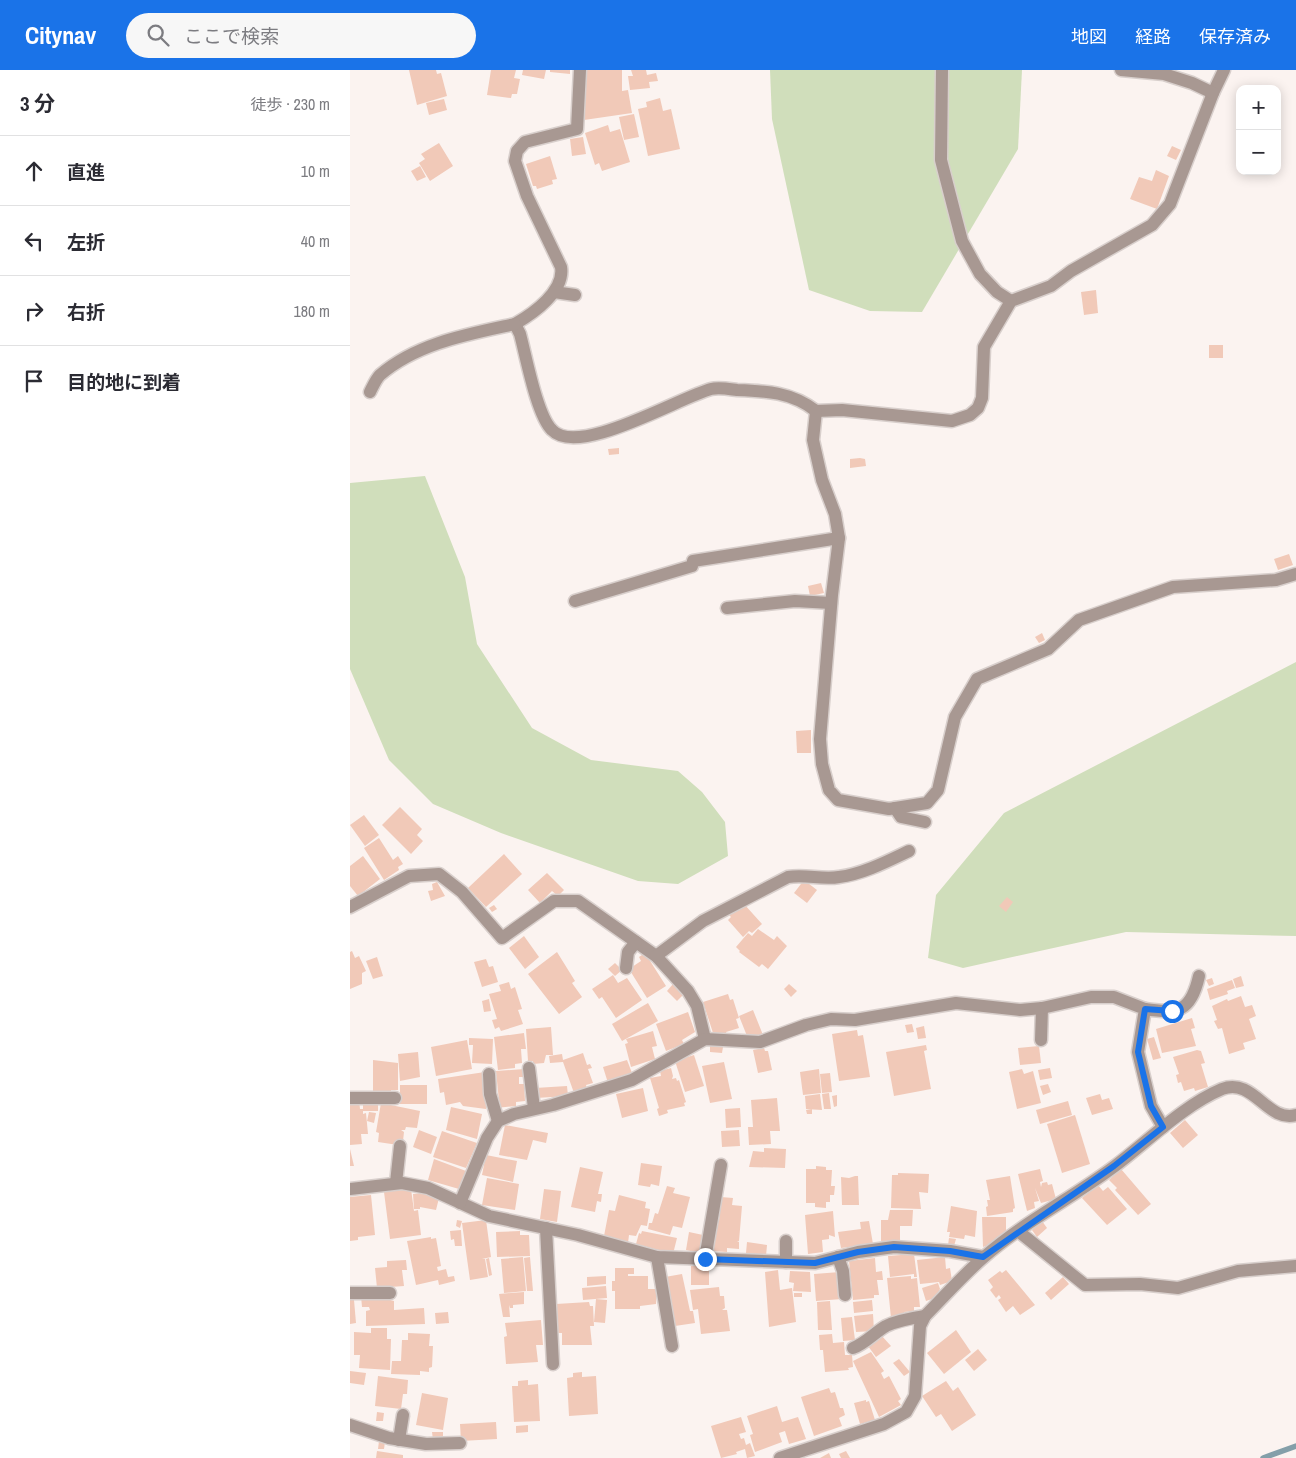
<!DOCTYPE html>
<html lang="ja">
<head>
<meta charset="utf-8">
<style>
  :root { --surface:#fff; --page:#f7f7f7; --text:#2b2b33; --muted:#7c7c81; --line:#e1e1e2; --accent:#1a73e8 }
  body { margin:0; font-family:"Archivo Narrow","Noto Sans JP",sans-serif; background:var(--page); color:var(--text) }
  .controls { position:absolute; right:15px; top:15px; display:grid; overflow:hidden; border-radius:10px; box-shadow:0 2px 12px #0003 }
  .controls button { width:45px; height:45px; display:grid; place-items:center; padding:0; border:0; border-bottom:1px solid var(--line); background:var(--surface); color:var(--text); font:25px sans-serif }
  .stop { position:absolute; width:15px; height:15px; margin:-11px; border:4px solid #1a73e8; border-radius:50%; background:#fff }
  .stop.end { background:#1a73e8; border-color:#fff; box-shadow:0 1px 5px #0008 }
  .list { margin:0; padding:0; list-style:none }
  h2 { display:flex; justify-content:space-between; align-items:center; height:65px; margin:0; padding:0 20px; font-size:21px }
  h2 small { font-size:16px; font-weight:400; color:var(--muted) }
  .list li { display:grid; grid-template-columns:32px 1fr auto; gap:15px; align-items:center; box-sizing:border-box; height:70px; padding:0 20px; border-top:1px solid var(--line) }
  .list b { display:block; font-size:19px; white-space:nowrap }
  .list em { font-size:16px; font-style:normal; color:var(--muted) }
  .icon { flex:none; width:28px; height:28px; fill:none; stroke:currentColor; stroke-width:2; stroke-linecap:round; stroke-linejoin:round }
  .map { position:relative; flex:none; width:946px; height:1388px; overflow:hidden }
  header { display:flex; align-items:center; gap:30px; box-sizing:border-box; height:70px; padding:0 25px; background:var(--accent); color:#fff }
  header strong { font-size:24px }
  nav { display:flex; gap:28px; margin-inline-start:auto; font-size:18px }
  .search { width:350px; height:45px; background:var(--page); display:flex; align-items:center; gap:12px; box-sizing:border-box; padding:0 18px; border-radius:28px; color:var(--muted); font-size:19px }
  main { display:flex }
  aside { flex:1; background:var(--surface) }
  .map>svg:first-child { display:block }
</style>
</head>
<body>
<header>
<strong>Citynav</strong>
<div class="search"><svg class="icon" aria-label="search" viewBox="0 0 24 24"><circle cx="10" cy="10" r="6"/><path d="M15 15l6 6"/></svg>ここで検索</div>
<nav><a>地図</a><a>経路</a><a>保存済み</a></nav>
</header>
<main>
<aside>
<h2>3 分<small>徒歩 · 230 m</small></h2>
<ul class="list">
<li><svg class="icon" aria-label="ahead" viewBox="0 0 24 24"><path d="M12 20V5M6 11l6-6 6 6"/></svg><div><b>直進</b></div><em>10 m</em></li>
<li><svg class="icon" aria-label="left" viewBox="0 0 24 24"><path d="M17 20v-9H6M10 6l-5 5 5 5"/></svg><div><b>左折</b></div><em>40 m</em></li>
<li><svg class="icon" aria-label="right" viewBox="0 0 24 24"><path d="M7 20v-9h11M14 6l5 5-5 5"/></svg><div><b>右折</b></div><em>180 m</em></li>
<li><svg class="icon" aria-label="arrive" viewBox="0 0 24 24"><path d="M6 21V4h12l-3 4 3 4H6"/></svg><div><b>目的地に到着</b></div></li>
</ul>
</aside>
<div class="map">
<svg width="946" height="1388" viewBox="0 0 946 1388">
  <rect width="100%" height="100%" fill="#fbf3f0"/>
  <g fill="#d0debb">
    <polygon points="420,0 672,0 668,79 572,242 520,241 459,220 422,49"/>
    <polygon points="75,406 115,507 127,574 182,658 241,690 328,701 352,722 375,752 378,786 328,814 288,811 151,763 83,734 39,690 0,599 0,413"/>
    <polygon points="946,592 946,866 776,862 613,898 578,888 586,825 654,743"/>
  </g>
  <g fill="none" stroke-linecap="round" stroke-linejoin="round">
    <polyline stroke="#849fa9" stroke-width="5.5" points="913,1388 946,1376"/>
  </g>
  <g fill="#f1c9b8">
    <polygon points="59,0 86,0 87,4 91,3 97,26 67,35"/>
    <polygon points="141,0 166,0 164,8 170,9 167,24 162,24 161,28 137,25"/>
    <polygon points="173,0 196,0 194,9 172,5"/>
    <polygon points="200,0 220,0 220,4 200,2"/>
    <polygon points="235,0 272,0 272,21 278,20 282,43 234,50"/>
    <polygon points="281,0 296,0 297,5 306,3 308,11 299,12 300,18 280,20 278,6 283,6"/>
    <polygon points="310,28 313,41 321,39 330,79 298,86 288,39 297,37 296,32"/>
    <polygon points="94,29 97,40 79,45 76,33"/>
    <polygon points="284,44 289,67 274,70 269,47"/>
    <polygon points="258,55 260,62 270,59 280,92 252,101 249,93 245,95 235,63"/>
    <polygon points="233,67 236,84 222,86 220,69"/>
    <polygon points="89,73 103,96 80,111 69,93 75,89 71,84"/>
    <polygon points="822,76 831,80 826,90 817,86"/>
    <polygon points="200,86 207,109 202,110 203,114 187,119 186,116 183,116 176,94"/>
    <polygon points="70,96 76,107 67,111 61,101"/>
    <polygon points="806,100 819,106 807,139 780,129 789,107 802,111"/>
    <polygon points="746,220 748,243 734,245 731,222"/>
    <rect x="859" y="275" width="14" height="13"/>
    <polygon points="269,378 269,384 259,385 258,379"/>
    <polygon points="510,388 515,389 516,396 500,398 500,389"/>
    <polygon points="939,484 943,495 928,500 924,489"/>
    <polygon points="471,513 474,523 460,526 458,516"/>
    <polygon points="692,563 695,570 689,573 685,567"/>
    <polygon points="461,660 461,683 447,683 446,661"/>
    <polygon points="50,737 72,759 67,765 73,771 61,784 32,755"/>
    <polygon points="14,745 29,765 15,776 0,755"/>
    <polygon points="29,768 43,790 48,786 53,794 48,797 49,800 34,810 14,778"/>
    <polygon points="154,784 172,804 136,837 118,818"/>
    <polygon points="13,786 30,809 8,826 0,816 0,796"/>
    <polygon points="197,803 214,820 208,826 202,821 190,833 178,820"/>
    <polygon points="454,810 467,820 457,833 444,823"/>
    <polygon points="87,812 95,826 81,831 78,821 83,820 82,814"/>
    <polygon points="657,827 663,832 656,842 649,836"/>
    <polygon points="394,834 412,854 402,863 399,861 393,867 378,850 381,847 379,845"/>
    <polygon points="144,835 147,839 142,842 139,838"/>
    <polygon points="408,859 424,870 427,866 437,876 418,899 412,894 409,897 389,882 390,881 386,877 398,863 402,866"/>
    <polygon points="174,866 189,887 175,899 159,878"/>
    <polygon points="2,881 5,888 9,886 16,901 12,903 12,914 0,919 0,882"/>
    <polygon points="207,882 225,911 222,913 232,927 209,944 178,904"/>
    <polygon points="295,883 316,916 297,928 279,899 291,891 289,887"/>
    <polygon points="27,887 33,906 23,909 16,891"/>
    <polygon points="136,889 139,897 143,896 148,912 132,917 124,892"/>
    <polygon points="265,893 272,900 265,906 258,899"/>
    <polygon points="263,905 268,913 277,908 292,930 266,948 252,927 249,929 242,919"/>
    <polygon points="891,906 894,916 886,918 883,909"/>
    <polygon points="862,908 864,914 859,916 856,910"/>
    <polygon points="882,910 885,918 877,921 878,924 860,930 857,919"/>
    <polygon points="159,912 161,919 165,917 172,939 168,940 173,954 151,961 149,957 145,959 142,950 147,949 139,924 151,921 149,915"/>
    <polygon points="323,914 333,925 327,931 317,921"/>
    <polygon points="439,914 447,921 441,927 434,919"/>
    <polygon points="378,924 380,930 383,929 389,948 386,949 389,958 376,962 377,965 364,966 353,932"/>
    <polygon points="891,926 895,937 902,935 906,946 899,949 906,969 893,973 895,979 879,984 872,958 868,959 864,951 867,950 862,936 877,929 878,931"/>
    <polygon points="139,929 141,941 134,942 132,931"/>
    <polygon points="298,933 308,951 272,971 262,954"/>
    <polygon points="403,940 413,965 404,968 397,966 389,946"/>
    <polygon points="338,942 345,962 332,970 334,974 316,981 306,954"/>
    <polygon points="842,948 845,958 841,959 846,976 812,983 806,959"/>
    <polygon points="562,954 564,962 557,963 555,955"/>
    <polygon points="574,956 576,968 568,969 566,958"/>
    <polygon points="201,957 203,985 196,985 194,993 183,994 183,991 178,991 176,959"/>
    <polygon points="507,960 508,966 513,965 520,1007 489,1011 482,964"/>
    <polygon points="303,961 307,976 302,977 305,989 281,997 275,974 278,973 276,969"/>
    <polygon points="174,963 176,979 171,979 172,993 165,994 165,998 148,1000 144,967"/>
    <polygon points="804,967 811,988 803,990 797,969"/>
    <polygon points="119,968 143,969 142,994 122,993 123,975 119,975"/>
    <polygon points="117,970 122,999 86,1006 81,977"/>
    <polygon points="576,975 577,980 574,981 581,1019 544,1026 536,982"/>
    <polygon points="360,976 373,977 372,983 360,982"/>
    <polygon points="689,976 691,993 670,995 668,978"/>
    <polygon points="414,978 415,981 418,981 422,1000 408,1003 403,980"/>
    <polygon points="847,980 851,981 855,993 851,994 858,1017 845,1021 844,1018 834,1021 831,1012 828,1013 826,1005 829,1004 823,987"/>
    <polygon points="68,982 70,1007 50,1011 48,984"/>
    <polygon points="233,983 237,995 240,994 242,998 238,999 243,1013 236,1015 237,1019 224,1023 213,992 200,993 199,986 212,984 213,990"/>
    <polygon points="344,985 354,1016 335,1022 325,991"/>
    <polygon points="23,990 48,993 48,1020 41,1020 41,1026 23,1025"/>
    <polygon points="277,990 282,1003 258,1013 253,997"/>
    <polygon points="374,992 382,1029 360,1033 352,996"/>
    <polygon points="321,998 323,1006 322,1009 326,1008 327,1011 329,1010 336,1032 334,1033 335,1036 317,1040 318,1043 309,1046 307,1039 309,1038 300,1008 311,1006 310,1001"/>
    <polygon points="700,998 702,1008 690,1010 688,1000"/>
    <polygon points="174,999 175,1007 169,1007 169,1014 174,1014 175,1031 166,1032 166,1036 146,1038 146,1031 149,1031 146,1001"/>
    <polygon points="469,999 471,1023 453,1025 450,1002"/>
    <polygon points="672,999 674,1004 683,1001 691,1033 667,1039 659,1002"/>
    <polygon points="135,1002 136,1039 113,1036 110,1032 96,1035 94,1022 90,1023 88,1009"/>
    <polygon points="480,1003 482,1022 472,1023 470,1004"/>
    <polygon points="698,1014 701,1022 693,1025 690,1016"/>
    <rect x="50" y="1015" width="27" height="19"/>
    <polygon points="217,1016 218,1026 186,1028 185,1018"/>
    <polygon points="293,1018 298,1041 272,1048 266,1024"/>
    <polygon points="479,1023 481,1039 474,1039 472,1024"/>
    <polygon points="470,1024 472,1040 456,1039 455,1026"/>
    <polygon points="750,1024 752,1030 759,1028 763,1039 742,1045 736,1028"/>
    <polygon points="487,1025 487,1036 484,1037 482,1026"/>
    <polygon points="427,1028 430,1061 420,1061 421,1074 399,1075 398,1057 403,1057 401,1030"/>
    <polygon points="9,1030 10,1039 13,1039 13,1031 28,1030 28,1041 13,1041 13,1044 16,1043 18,1064 11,1064 12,1074 0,1075 0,1031"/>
    <polygon points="718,1031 722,1045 690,1054 686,1040"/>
    <polygon points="31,1033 70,1041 67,1058 56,1057 55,1060 51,1060 54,1062 53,1071 48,1075 28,1072 29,1063 26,1062"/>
    <polygon points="101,1037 132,1044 127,1069 96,1060"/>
    <polygon points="390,1038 391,1057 376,1058 375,1039"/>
    <polygon points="462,1039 462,1044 457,1044 456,1040"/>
    <polygon points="19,1042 26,1043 24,1053 17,1051"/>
    <polygon points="725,1045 740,1094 712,1103 697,1054"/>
    <polygon points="835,1050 848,1065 833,1078 820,1063"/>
    <polygon points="155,1055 198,1063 196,1073 183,1070 177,1090 149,1085"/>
    <polygon points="69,1060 87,1067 81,1084 63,1077"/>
    <polygon points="389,1060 390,1076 372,1077 371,1061"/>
    <polygon points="92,1061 127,1073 116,1098 83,1087"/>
    <polygon points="414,1078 436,1079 435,1098 399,1097 403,1081 414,1082"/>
    <polygon points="0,1079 4,1096 0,1096"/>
    <polygon points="136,1085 167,1091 163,1112 132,1105"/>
    <polygon points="84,1089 116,1101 109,1119 78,1110"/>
    <polygon points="291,1093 312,1096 309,1116 301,1114 300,1117 288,1115"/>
    <polygon points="466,1096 476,1097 476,1100 482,1100 481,1116 485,1116 484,1125 480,1125 480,1132 476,1132 476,1138 465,1137 465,1133 456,1133 456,1099 466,1099"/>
    <polygon points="230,1097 253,1102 248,1124 252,1124 251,1132 247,1131 245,1142 221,1137"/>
    <polygon points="690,1099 693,1111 690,1112 691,1117 692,1113 697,1112 698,1115 702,1114 706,1129 691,1133 685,1118 689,1131 684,1132 685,1138 677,1141 668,1104"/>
    <polygon points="771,1099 801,1134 788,1145 765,1120 767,1118 759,1110"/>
    <polygon points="548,1103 579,1104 578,1123 569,1122 571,1139 541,1138 542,1105 548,1105"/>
    <polygon points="505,1106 508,1106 509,1135 492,1135 491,1107 499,1108"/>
    <polygon points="660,1106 665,1138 663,1139 663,1142 637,1146 636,1137 638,1136 637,1130 640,1130 636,1110"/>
    <polygon points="137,1108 169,1114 165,1140 132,1135"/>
    <polygon points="748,1115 753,1121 758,1117 777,1139 757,1155 732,1128"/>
    <polygon points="317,1116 325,1118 323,1123 340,1127 332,1158 323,1156 320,1165 298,1159 299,1153 302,1153 305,1143 308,1144"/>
    <polygon points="61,1119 64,1141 68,1140 71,1165 40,1169 34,1122"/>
    <polygon points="194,1119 211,1121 207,1152 190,1149"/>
    <polygon points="72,1123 89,1128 86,1140 70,1137 70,1139 64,1139 63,1124"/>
    <polygon points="21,1125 25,1165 8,1167 8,1170 0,1171 0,1127"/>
    <polygon points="269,1125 296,1132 295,1138 300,1139 297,1156 291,1155 286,1166 279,1165 278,1173 254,1166 259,1140 265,1141"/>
    <polygon points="371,1127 383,1128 382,1135 392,1136 389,1171 387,1171 389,1172 389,1179 377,1178 377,1182 362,1181 365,1151 369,1151"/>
    <polygon points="601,1136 627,1141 625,1167 615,1165 614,1169 599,1167 600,1162 597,1162"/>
    <polygon points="540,1140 563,1140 562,1156 550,1156 550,1171 531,1171 531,1150 538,1150"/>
    <polygon points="483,1141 485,1167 479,1165 479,1169 472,1170 473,1182 458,1184 455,1145"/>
    <polygon points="632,1147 656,1147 656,1163 642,1174 633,1177"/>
    <polygon points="107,1150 112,1151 110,1158 106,1156"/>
    <polygon points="136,1150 141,1187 132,1189 135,1189 138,1207 120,1210 112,1153"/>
    <polygon points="519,1151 523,1174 491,1178 488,1162 511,1159 510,1152"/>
    <polygon points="692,1151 697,1158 687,1167 682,1160"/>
    <polygon points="111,1160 112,1176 105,1176 104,1169 101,1170 100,1161"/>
    <polygon points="170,1161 170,1165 179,1165 180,1186 147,1187 146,1162"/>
    <polygon points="292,1161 327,1168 323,1184 286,1174 289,1163 291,1164"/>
    <polygon points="339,1162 353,1165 350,1183 336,1180"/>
    <polygon points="81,1167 81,1169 86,1168 91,1196 87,1197 88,1201 96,1199 98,1207 104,1206 105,1211 89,1215 88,1210 66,1215 57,1171"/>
    <polygon points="599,1168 606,1169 604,1176 598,1175"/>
    <polygon points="397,1172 417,1175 416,1186 396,1183"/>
    <polygon points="564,1184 567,1207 564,1207 564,1204 540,1207 538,1186"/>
    <polygon points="173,1187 176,1221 154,1223 151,1189"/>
    <polygon points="180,1187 183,1221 177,1221 174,1188"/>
    <polygon points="595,1187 596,1199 600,1198 602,1211 590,1215 589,1212 570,1214 567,1190"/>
    <polygon points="139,1188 142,1205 139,1206 136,1189"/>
    <polygon points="525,1188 526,1202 532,1201 533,1210 527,1210 529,1225 524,1225 524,1228 503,1230 499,1191"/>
    <polygon points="56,1190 57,1200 52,1200 54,1216 27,1218 25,1198 37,1197 37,1191"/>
    <rect x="341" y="1196" width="18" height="19"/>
    <polygon points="265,1198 284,1198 284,1204 278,1204 278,1206 298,1206 298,1219 307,1219 306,1234 290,1236 290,1239 265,1239 265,1221 262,1221 262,1211 265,1211"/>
    <polygon points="428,1200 430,1220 442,1218 446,1252 419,1257 415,1202"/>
    <polygon points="656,1200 685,1235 670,1245 663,1236 656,1242 648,1230 651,1228 649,1225 646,1228 640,1220 643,1217 638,1210 650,1201 652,1203"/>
    <polygon points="440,1201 460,1202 461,1222 443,1221 444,1213 439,1212"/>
    <polygon points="490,1202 492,1229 466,1231 464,1204"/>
    <polygon points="332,1204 340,1241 343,1241 345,1253 325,1256 315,1207"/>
    <polygon points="256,1206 256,1214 237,1216 237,1207"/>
    <polygon points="561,1206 561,1209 567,1208 570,1237 564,1237 564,1241 554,1242 555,1246 541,1248 537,1208"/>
    <polygon points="713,1207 719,1214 701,1230 695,1223"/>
    <polygon points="588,1213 590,1219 585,1228 576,1231 572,1218"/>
    <polygon points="256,1216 257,1228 233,1230 232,1218"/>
    <polygon points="369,1217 370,1226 374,1226 375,1238 372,1240 377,1240 380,1261 351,1264 348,1239 343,1240 340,1220"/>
    <polygon points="174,1222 174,1234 163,1235 163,1238 160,1238 159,1235 160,1247 153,1247 149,1224"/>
    <rect x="444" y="1223" width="8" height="4"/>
    <polygon points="40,1225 40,1230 44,1231 44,1240 74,1238 75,1254 16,1256 16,1241 20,1240 19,1237 12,1237 11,1226"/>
    <polygon points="246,1229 257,1230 255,1253 244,1252"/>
    <polygon points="0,1230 4,1230 6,1253 0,1254"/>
    <polygon points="522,1230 523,1241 504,1243 503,1232"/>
    <polygon points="480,1231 482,1260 468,1260 467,1232"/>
    <polygon points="239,1232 240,1236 243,1236 244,1256 240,1256 242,1275 212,1275 212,1263 207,1263 206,1234"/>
    <polygon points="98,1242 99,1253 86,1254 85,1243"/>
    <polygon points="523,1244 524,1261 506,1262 504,1246"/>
    <polygon points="502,1247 505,1270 493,1271 491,1248"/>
    <polygon points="191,1250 193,1275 186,1275 188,1292 156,1294 154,1267 157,1266 155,1253"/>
    <polygon points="21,1258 37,1258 37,1269 41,1269 40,1300 9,1298 10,1285 4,1285 4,1262 21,1263"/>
    <polygon points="606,1260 621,1282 594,1304 577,1283"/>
    <polygon points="58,1263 80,1264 79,1276 83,1276 82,1297 79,1298 79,1302 70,1301 70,1305 41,1304 42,1291 51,1291 52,1270 58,1270"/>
    <polygon points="482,1264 483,1273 494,1272 495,1285 502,1285 503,1297 498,1298 499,1300 475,1302 473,1280 470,1280 469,1265"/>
    <polygon points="531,1265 541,1276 526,1287 518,1276"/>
    <polygon points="628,1279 637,1290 624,1301 615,1290"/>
    <polygon points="521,1282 534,1301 531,1303 534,1309 539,1306 551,1329 548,1331 551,1335 529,1347 503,1291"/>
    <polygon points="549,1289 560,1302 554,1306 543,1293"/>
    <polygon points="0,1301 16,1303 14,1315 0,1313"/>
    <polygon points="232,1302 232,1307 246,1306 248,1344 219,1346 217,1308 223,1307 223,1303"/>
    <polygon points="28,1306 58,1310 57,1324 53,1324 51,1339 25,1336"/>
    <polygon points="178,1310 178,1315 188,1314 190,1351 164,1352 162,1316 168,1316 168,1311"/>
    <polygon points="596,1311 603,1321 608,1317 626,1345 602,1361 591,1344 586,1347 572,1326"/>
    <polygon points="479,1318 481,1323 485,1322 490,1338 493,1338 495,1345 489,1348 492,1356 464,1366 451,1327"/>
    <polygon points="72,1323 98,1328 93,1360 66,1355"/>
    <polygon points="516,1330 516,1332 519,1331 525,1350 510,1354 504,1333"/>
    <polygon points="427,1336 432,1352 448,1347 456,1369 439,1374 435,1361 429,1363 432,1372 405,1382 400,1365 403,1364 397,1346"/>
    <polygon points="27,1342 34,1343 33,1351 26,1351"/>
    <polygon points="391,1347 396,1362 389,1364 391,1369 394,1368 396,1375 400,1373 405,1386 397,1388 395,1379 386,1382 387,1384 371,1388 361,1356"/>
    <polygon points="146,1352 147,1369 111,1371 110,1354"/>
    <polygon points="178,1355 178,1362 166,1363 166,1356"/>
    <polygon points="82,1362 93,1362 93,1370 83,1370"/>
    <polygon points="29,1371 35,1372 34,1379 28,1379"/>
    <polygon points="27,1381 53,1385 53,1388 26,1388"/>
    <polygon points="496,1381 500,1388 491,1388 489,1384"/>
    <polygon points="479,1383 481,1388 470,1388"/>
  </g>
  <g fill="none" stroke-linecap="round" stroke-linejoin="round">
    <defs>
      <g id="street">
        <path d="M230 0 227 59 175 72 167 81 165 91 177 126 211 197C215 221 184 243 165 254L170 264C176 286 187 346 202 360 228 388 330 327 361 319 369 317 379 319 387 320 416 321 442 322 466 341L492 340 602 351 620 345 628 338 632 328 634 277 661 231 701 216 721 201 802 155 820 134 863 23 874 0"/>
        <polyline points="592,0 591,90 612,171 630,204 647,222 661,231"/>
        <polyline points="771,0 814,4 842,13 863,23"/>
        <polyline points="204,222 225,225"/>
        <path d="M20 322C23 316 26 309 30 305 67 273 119 264 165 254"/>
        <polyline points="466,341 463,370 472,410 485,444 489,468 482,525 470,669 472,694 479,720 488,730 539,739 577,733 588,720 605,647 627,609 698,579 729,550 823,517 926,510 946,504"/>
        <polyline points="225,531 342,496 343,491 489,468"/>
        <polyline points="377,538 445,531 481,533"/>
        <polyline points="545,738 551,747 575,752"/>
        <polyline points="0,837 59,806 89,804 112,822 152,868 204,831 228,831 306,886 338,921 347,936 355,969"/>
        <path d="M306 886 353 851 438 807C456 804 472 810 489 807 513 804 538 791 559 781"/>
        <polyline points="276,898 278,882 286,872"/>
        <path d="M795 939C828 944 841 942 849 906"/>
        <polyline points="691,970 692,938"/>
        <polyline points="179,998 184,1038"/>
        <polyline points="139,1004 140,1024 148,1051"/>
        <polyline points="0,1028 45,1028"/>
        <polyline points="46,1113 50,1076"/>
        <polyline points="0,1119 52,1113 78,1118 139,1146 228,1165 307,1187 465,1193 508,1182 544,1177 600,1181 633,1187"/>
        <polyline points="110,1133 137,1068 148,1051 164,1044 203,1035 282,1010 355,969 410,972 456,955 481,949 505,950 606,933 670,940 692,938 741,927 764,927 795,939 788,982 801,1036 813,1057"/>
        <polyline points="196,1158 203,1294"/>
        <polyline points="668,1161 735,1215 790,1214 828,1218 888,1201 946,1196"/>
        <polyline points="307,1187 322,1276"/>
        <polyline points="488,1187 493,1201 495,1225"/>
        <polyline points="355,1189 371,1095"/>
        <polyline points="436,1192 436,1171"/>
        <polyline points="0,1223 40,1223"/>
        <path d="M503 1278C516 1273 524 1263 536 1256 548 1250 562 1248 575 1246"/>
        <polyline points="0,1355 39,1368 76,1374 110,1373"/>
        <polyline points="49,1370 53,1345"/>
        <path d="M430 1388 534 1354 556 1342 565 1326 570 1256 575 1246C594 1227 613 1205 634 1187 674 1152 722 1128 765 1096 798 1071 834 1035 872 1019 904 1007 917 1053 946 1045"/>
      </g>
    </defs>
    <use href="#street" stroke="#d8cfcc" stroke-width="15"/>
    <use href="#street" stroke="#a89892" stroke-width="12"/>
  </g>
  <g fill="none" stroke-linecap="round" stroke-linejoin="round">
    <polyline stroke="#1a73e8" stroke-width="6" points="355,1189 465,1193 508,1182 544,1177 600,1181 633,1187 764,1096 813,1057 801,1036 788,982 795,939 822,941"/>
  </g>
</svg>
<div class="controls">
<button>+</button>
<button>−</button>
</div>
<div class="stop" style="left:822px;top:941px"></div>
<div class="stop end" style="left:355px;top:1189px"></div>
</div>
</main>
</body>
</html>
